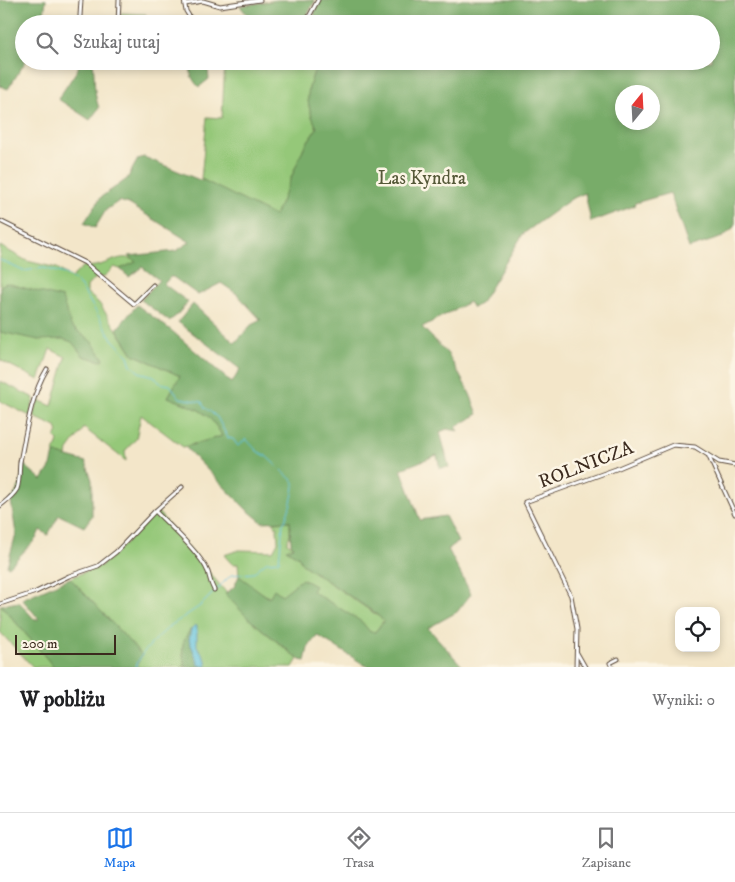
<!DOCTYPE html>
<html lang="pl">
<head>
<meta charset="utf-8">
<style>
  :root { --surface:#fff; --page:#f2f2f2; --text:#202124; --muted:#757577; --line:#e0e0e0; --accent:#1a73e8 }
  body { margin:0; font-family:"IM FELL DW Pica",serif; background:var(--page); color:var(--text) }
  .controls { position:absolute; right:15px; bottom:15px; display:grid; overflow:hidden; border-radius:10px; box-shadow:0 2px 8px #0003 }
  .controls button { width:45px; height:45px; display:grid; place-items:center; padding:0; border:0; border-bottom:1px solid var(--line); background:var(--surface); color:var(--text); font:25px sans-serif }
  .compass { position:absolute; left:615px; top:85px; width:45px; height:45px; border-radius:50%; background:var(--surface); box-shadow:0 2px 8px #0003; rotate:18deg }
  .scale { position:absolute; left:15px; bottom:12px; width:101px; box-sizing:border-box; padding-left:5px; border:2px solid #3b2a1e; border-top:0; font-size:14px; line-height:18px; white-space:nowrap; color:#3b2a1e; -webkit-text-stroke:4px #fcf5e5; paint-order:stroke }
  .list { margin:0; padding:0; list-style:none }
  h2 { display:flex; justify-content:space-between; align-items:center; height:65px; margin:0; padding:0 20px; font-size:21px }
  h2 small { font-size:16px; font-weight:400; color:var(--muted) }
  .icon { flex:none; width:28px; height:28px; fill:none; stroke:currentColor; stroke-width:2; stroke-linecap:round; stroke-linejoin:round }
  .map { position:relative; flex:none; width:735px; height:667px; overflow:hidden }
  .search { position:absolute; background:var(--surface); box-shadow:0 2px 8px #0003; left:15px; right:15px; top:15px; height:55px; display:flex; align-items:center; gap:12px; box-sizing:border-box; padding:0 18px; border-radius:28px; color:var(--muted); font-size:19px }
  .sheet { height:145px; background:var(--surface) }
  nav { display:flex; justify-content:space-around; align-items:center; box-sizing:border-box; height:70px; border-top:1px solid var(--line); background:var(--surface); font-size:14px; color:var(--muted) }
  nav a { display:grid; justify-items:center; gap:2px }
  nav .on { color:var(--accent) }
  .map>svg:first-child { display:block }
</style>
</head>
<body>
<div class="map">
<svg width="735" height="667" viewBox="0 0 735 667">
  <rect width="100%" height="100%" fill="#fcf5e5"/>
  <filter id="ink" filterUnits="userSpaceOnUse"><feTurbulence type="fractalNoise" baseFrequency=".02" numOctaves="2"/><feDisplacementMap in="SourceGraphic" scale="10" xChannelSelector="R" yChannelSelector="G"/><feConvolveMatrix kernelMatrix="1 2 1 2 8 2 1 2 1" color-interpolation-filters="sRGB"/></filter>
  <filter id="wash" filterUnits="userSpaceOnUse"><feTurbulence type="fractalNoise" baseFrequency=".0096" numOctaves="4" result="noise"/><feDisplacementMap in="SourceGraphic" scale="20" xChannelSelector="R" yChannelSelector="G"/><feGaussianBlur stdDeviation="1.12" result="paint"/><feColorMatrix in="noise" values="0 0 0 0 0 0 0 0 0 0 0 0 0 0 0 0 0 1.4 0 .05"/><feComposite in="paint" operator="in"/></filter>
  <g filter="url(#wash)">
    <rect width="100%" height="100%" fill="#f3e6c9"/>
    <g fill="#95c879" stroke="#68794c">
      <polygon points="121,13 146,14 145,24 120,24"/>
      <polygon points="285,16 298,23 304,21 302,24 257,24 261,19"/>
      <path d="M225 61H318C307 91 303 98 317 128L304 147 275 217 201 179 207 117 222 118Z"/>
      <path d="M0 246 27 261 57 268 71 278 84 266C105 270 120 249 137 262L120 269 114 267 103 278 98 276 87 286V293L99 303 133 354 180 376 168 397C193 407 209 410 222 436L183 447 141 415 136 439 125 451 126 461 84 428 68 450 67 457 54 453 58 441 55 438 58 432 56 427 34 417 38 400 52 406 66 357 50 349 39 380 0 360Z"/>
      <polygon points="0,381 34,398 30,416 0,401"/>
      <polygon points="157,511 248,618 298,659 293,667 135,667 141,654 70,578 102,565 115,554"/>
      <path d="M290 521V534L287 543 294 547 287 549 299 557 302 564 384 620 375 632H370C346 602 310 608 279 594L270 598 242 580 239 576 238 564H232L224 555 239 550 273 551 278 542 277 528 274 524 275 522Z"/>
      <polygon points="0,605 1,605 54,667 33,667 0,632"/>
    </g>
    <g fill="#78ac69" stroke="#5a6b44" fill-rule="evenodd">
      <polygon points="0,0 46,0 43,21 48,24 24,24 24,61 26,61 8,89 0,86"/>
      <polygon points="277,0 314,0 315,1 304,21 288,22 285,16 261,19 257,24 246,24 249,17 240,6"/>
      <path d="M320 0H735V226L723 237 689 248 670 193 635 203 634 206 591 222 585 193 571 199 523 234 481 303 473 308 469 302 422 327 448 354 470 394 478 414 456 427 459 431 447 429 440 432 449 467 440 468 437 455 401 469 420 520 445 516 458 542 448 549 471 594 457 612 428 628 463 667H368L317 635 308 648 305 661 300 660 248 618 225 594 234 587 239 576 269 598 274 589 282 595 302 579 315 586 312 591 362 622 370 632H375L384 621 375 613 302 564 299 557 286 549 294 547 291 544 290 521 262 522 246 509 185 447 222 436C208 409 194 408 168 397L180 376 133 354 117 329 137 305 172 331 232 383 240 369 178 322 193 304 235 343 251 325 261 320 237 294 221 283 198 295 173 277H170L164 284 188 302 176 316 169 321 141 300 159 280 142 267 129 277 120 269 136 262 129 256 176 251 190 242 129 204 119 201 106 210 95 228 84 223 101 197 127 179 138 159 144 157 202 181 201 179 275 216 304 147 317 128C303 98 307 91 318 61H711V24H322L314 19 315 10ZM622 92H652V122H622Z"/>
      <path d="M79 61H93C95 77 93 92 99 108L90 120 58 99 78 69Z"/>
      <path d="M191 61H207L209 79 199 87C191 79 189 72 191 61Z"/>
      <polygon points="6,283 62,298 71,326 92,342 104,359 101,361 83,356 72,342 63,339 39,340 0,332 0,286"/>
      <polygon points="54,453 86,462 92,480 92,516 84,527 59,515 48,535 40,530 36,539 9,567 7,566 16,534 11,501 21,483 23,464 42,480 51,466"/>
      <polygon points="70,578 142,655 136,667 54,667 1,605 19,602 35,620 39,619 22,599"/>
      <path d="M191 629 189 640 200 667H185C182 650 180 643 191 629Z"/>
    </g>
    <polygon fill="#61c3df" stroke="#4e767e" points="195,625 197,626 197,646 206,660 207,667 199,665 189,640 191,629"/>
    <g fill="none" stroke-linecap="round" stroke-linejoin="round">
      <path stroke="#61c3df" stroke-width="1" d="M0 260 23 271 44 268 65 274 74 280 82 288 112 339 128 356 131 365 139 372 154 376 160 383 170 385 180 398 202 402 204 407 217 417 228 438 233 439 238 446 246 439 257 451 266 456 294 482C295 489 288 518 283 524L279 561 266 562 253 573 231 575 200 606 170 626 155 640 143 653 135 667"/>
    </g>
  </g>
  <g filter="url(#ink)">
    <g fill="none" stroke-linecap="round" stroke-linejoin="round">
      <defs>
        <g id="minor">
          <polyline points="184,0 186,11 194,24"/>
          <polyline points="185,4 203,1 220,6 260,0"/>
          <polyline points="80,16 81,0"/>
          <polyline points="118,24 119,0"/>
          <polyline points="305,24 318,0"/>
          <polyline points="0,221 85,263 134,304 153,285"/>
          <polyline points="709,457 735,514"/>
          <path d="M0 506C6 501 13 496 17 489 20 481 19 471 20 462 26 432 31 395 47 369"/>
          <path d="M155 511C169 525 201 554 208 572 210 578 210 583 214 590"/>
          <polyline points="0,604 36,592 69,576 98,566 116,552 155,511 182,487"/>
          <polyline points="577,653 585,667"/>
          <polyline points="576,667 577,629 571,596 525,502 616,469 673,445 695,447 719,462 735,465"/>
          <polyline points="612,667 610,663 618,659"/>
        </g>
      </defs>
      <use href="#minor" stroke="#574638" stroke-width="5"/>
      <use href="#minor" stroke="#fff" stroke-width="3"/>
    </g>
  </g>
  <g text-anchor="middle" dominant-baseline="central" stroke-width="5" stroke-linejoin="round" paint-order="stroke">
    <g font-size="19" fill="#565939" stroke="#fcf5e5">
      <text x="422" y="178">Las Kyndra</text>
    </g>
    <g font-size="19" fill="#3b2a1e" stroke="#fcf5e5">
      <text transform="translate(586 465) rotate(-21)">ROLNICZA</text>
    </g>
  </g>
</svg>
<div class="controls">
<button><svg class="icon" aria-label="locate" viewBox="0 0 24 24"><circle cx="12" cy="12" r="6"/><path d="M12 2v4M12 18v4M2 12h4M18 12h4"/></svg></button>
</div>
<svg class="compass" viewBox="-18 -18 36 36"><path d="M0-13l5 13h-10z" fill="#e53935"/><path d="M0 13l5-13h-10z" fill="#757577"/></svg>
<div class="scale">200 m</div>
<div class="search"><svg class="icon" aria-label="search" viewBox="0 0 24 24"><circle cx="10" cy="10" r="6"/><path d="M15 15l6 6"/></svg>Szukaj tutaj</div>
</div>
<section class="sheet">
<h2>W pobliżu<small>Wyniki: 0</small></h2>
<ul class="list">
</ul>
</section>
<nav>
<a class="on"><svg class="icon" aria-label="map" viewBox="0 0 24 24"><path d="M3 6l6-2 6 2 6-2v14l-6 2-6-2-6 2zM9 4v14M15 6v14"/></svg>Mapa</a>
<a><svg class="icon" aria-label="directions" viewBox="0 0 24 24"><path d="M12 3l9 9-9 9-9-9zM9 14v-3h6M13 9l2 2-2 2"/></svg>Trasa</a>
<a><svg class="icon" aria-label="saved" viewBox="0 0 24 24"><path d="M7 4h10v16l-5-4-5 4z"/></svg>Zapisane</a>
</nav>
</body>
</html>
